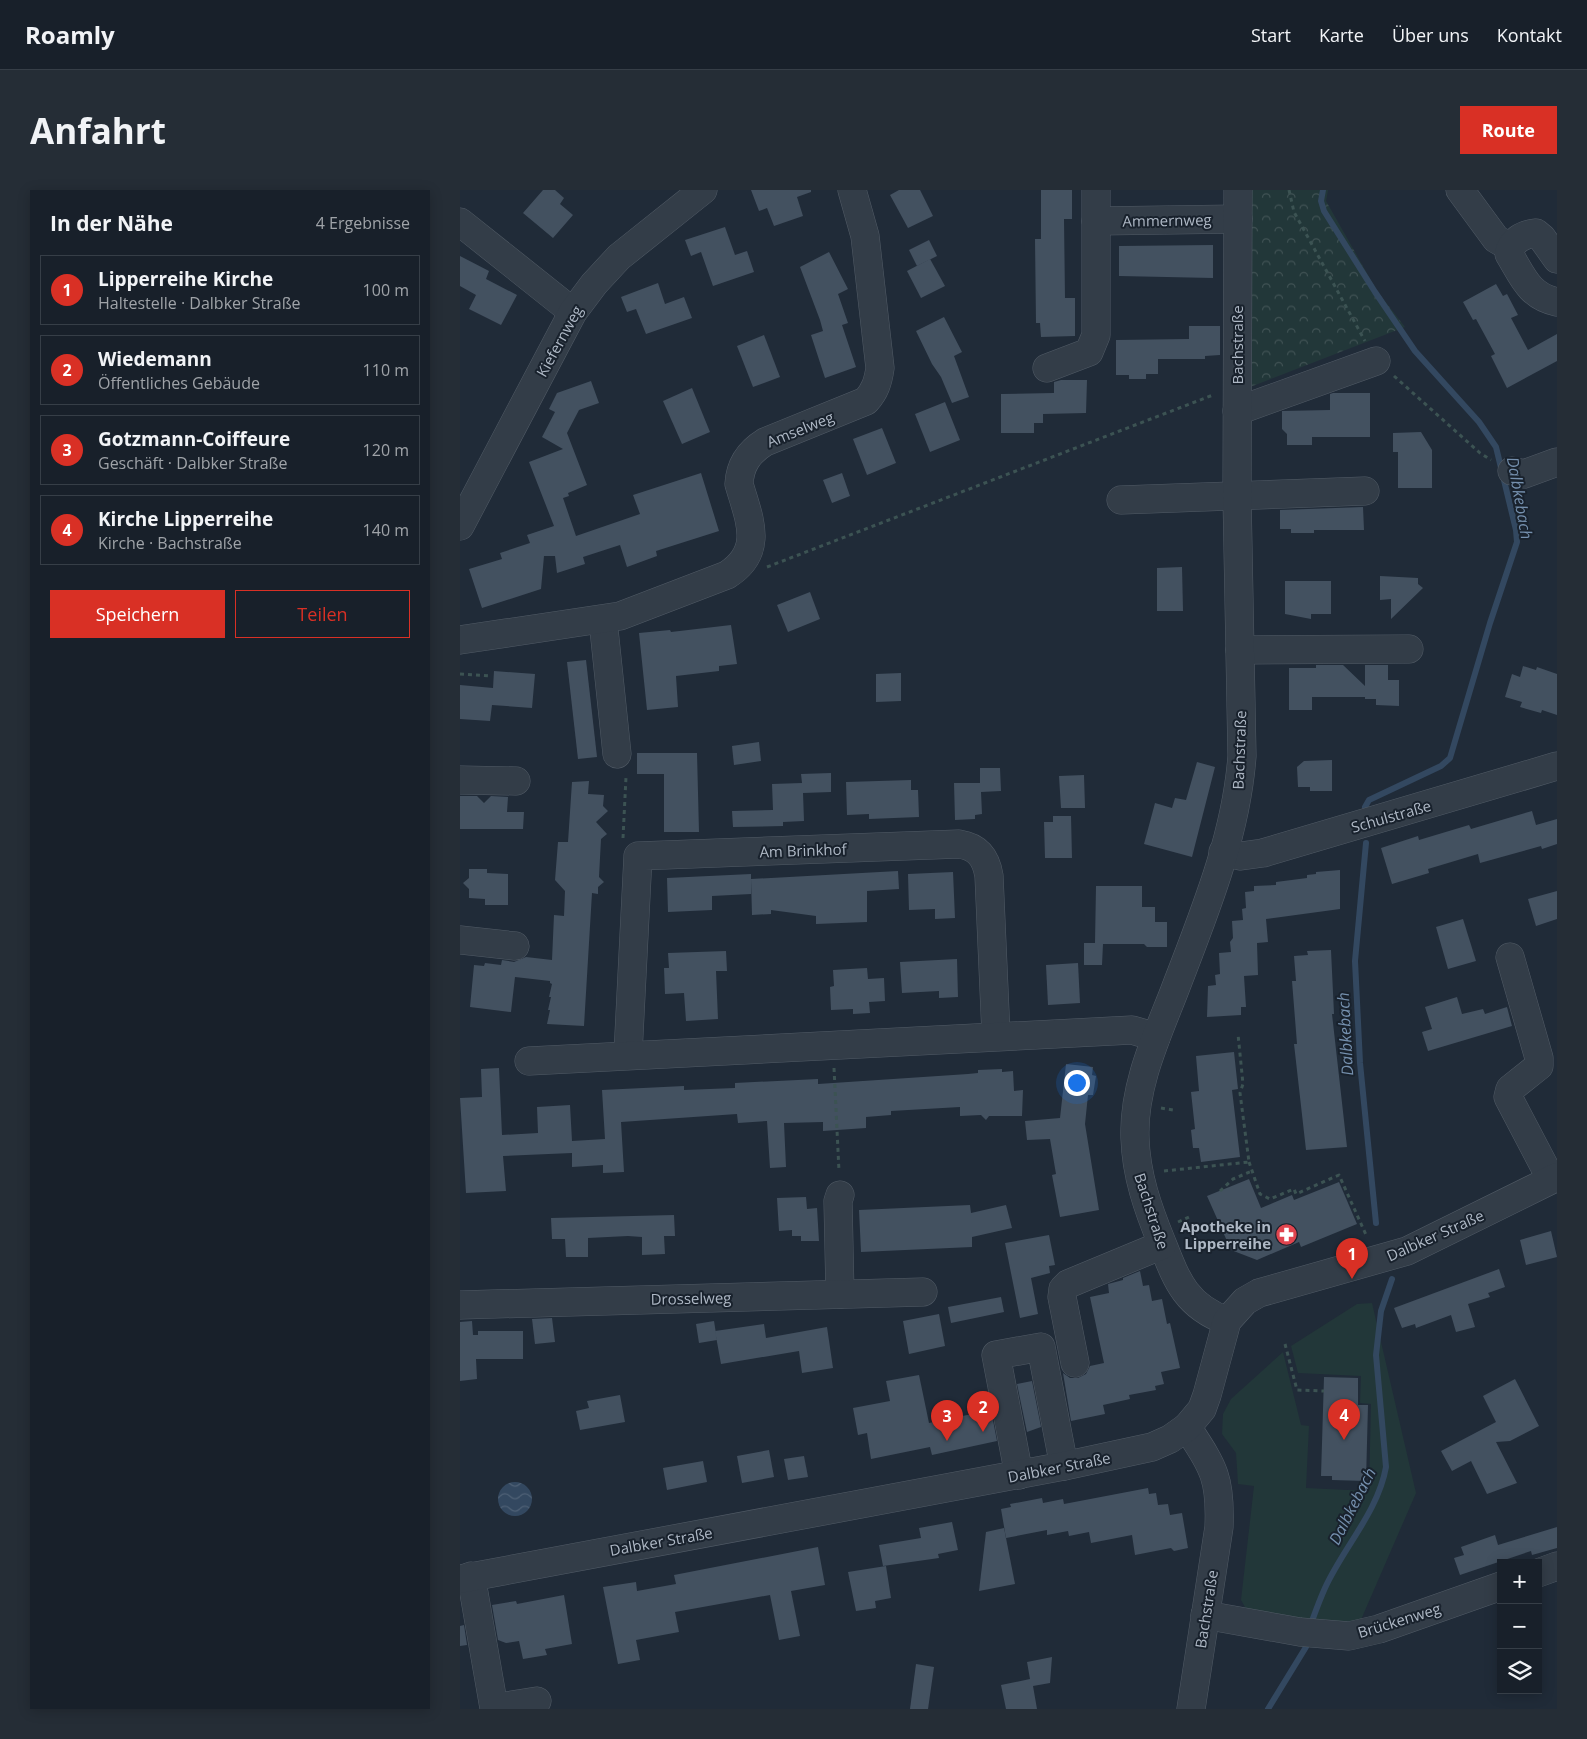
<!DOCTYPE html>
<html lang="de">
<head>
<meta charset="utf-8">
<style>
  :root { --surface:#18202a; --page:#252d36; --text:#f1f3f6; --muted:#9fa3a8; --line:#363e47; --accent:#d93025 }
  body { margin:0; font-family:"Open Sans",sans-serif; background:var(--page); color:var(--text) }
  .controls { position:absolute; right:15px; bottom:15px; display:grid; overflow:hidden; border-radius:0px; box-shadow:0 2px 12px #0003 }
  .controls button { width:45px; height:45px; display:grid; place-items:center; padding:0; border:0; border-bottom:1px solid var(--line); background:var(--surface); color:var(--text); font:25px sans-serif }
  .you { position:absolute; left:616px; top:892px; width:18px; height:18px; margin:-12px; border:4px solid #fff; border-radius:50%; background:#1a73e8; box-shadow:0 0 0 8px #1a73e833 }
  .badge { display:grid; place-items:center; width:32px; height:32px; border-radius:50%; background:var(--accent); color:#fff; font-size:16px; font-weight:700 }
  .pin { position:absolute; translate:-50% -41px; filter:drop-shadow(0 1px 2px #0008) }
  .pin::after { content:''; position:absolute; top:26px; width:18px; height:15px; background:inherit; clip-path:polygon(0 0,100% 0,50% 100%) }
  .list { margin:0; padding:0; list-style:none }
  h2 { display:flex; justify-content:space-between; align-items:center; height:65px; margin:0; padding:0 20px; font-size:21px }
  h2 small { font-size:16px; font-weight:400; color:var(--muted) }
  .list li { display:grid; grid-template-columns:32px 1fr auto; gap:15px; align-items:center; box-sizing:border-box; height:70px; margin:0 10px 10px; padding:0 10px; border:1px solid var(--line); border-radius:0px }
  .list b { display:block; font-size:19px; white-space:nowrap }
  .list p { margin:0; font-size:16px; white-space:nowrap; color:var(--muted) }
  .list em { font-size:16px; font-style:normal; color:var(--muted) }
  .actions { display:flex; gap:10px; padding:15px 20px }
  .actions a { flex:1; padding:11px 0; border:1px solid var(--accent); border-radius:0px; text-align:center; font-size:18px; color:var(--accent) }
  .actions .main { background:var(--accent); color:#fff }
  .icon { flex:none; width:28px; height:28px; fill:none; stroke:currentColor; stroke-width:2; stroke-linecap:round; stroke-linejoin:round }
  .map { position:relative; flex:none; width:1097px; height:1519px; overflow:hidden; border-radius:0px }
  header { display:flex; align-items:center; gap:30px; box-sizing:border-box; height:70px; padding:0 25px; background:var(--surface); border-bottom:1px solid var(--line) }
  header strong { font-size:24px }
  nav { display:flex; gap:28px; margin-inline-start:auto; font-size:18px }
  .intro { display:flex; align-items:center; justify-content:space-between; box-sizing:border-box; height:120px; padding:0 30px }
  h1 { margin:0; font-size:35px }
  .button { padding:12px 22px; border-radius:0px; background:var(--accent); color:#fff; font-size:18px; font-weight:700 }
  main { display:flex; gap:30px; padding:0 30px }
  aside { flex:1; background:var(--surface); border-radius:0px; box-shadow:0 2px 12px #0003 }
  .map>svg:first-child { display:block }
</style>
</head>
<body>
<header>
<strong>Roamly</strong>
<nav><a>Start</a><a>Karte</a><a>Über uns</a><a>Kontakt</a></nav>
</header>
<div class="intro"><h1>Anfahrt</h1><a class="button">Route</a></div>
<main>
<aside>
<h2>In der Nähe<small>4 Ergebnisse</small></h2>
<ul class="list">
<li><span class="badge">1</span><div><b>Lipperreihe Kirche</b><p>Haltestelle · Dalbker Straße</p></div><em>100 m</em></li>
<li><span class="badge">2</span><div><b>Wiedemann</b><p>Öffentliches Gebäude</p></div><em>110 m</em></li>
<li><span class="badge">3</span><div><b>Gotzmann-Coiffeure</b><p>Geschäft · Dalbker Straße</p></div><em>120 m</em></li>
<li><span class="badge">4</span><div><b>Kirche Lipperreihe</b><p>Kirche · Bachstraße</p></div><em>140 m</em></li>
</ul>
<div class="actions"><a class="main">Speichern</a><a>Teilen</a></div>
</aside>
<div class="map">
<svg width="1097" height="1519" viewBox="0 0 1097 1519">
  <defs>
    <pattern id="forest-crowns" width="20" height="18" patternUnits="userSpaceOnUse" patternTransform="scale(1.25)"><rect width="20" height="18" fill="#223739"/><path d="M2 6a3 3 0 1 1 6 0M12 15a3 3 0 1 1 6 0" fill="none" stroke="#405254"/></pattern>
    <pattern id="water-waves" width="16" height="10" patternUnits="userSpaceOnUse" patternTransform="scale(1.25)"><rect width="16" height="10" fill="#334860"/><path d="M0 5q4-4 8 0t8 0" fill="none" stroke="#4e6075"/></pattern>
  </defs>
  <rect width="100%" height="100%" fill="#202b38"/>
  <polygon fill="url(#forest-crowns)" points="785,0 868,0 866,11 917,101 945,137 785,199"/>
  <polygon fill="#223739" points="912,1113 956,1303 900,1432 874,1437 789,1424 781,1410 794,1296 778,1294 776,1263 762,1244 763,1224 771,1209 823,1162 841,1235 849,1236 846,1298 909,1301 911,1214 900,1213 901,1186 838,1183 831,1156 897,1114"/>
  <circle fill="url(#water-waves)" cx="55" cy="1309" r="17"/>
  <g fill="none" stroke-linecap="round" stroke-linejoin="round">
    <g stroke="#334860" stroke-width="6">
      <polyline points="863,0 861,11 864,21 915,102 955,161 1019,232 1036,257 1056,340 1057,352 1030,433 990,568 981,576 909,610 905,617"/>
      <polyline points="906,653 895,771 900,873 916,1033"/>
      <path d="M852 1431C856 1420 860 1409 865 1398 883 1358 918 1322 926 1277L916 1165 921 1121 932 1089"/>
      <polyline points="808,1519 846,1457"/>
    </g>
  </g>
  <g fill="#435160">
    <polygon points="83,0 95,0 104,8 100,14 113,25 93,48 63,23"/>
    <polygon points="291,0 351,0 351,2 337,7 343,26 314,36 307,18 299,21"/>
    <polygon points="439,0 460,0 473,26 448,38 430,5"/>
    <polygon points="581,0 612,0 612,29 604,29 605,108 615,108 615,146 581,147 580,133 576,133 575,49 581,49"/>
    <polygon points="265,37 275,65 287,61 294,82 253,96 241,62 231,66 225,50"/>
    <polygon points="469,50 477,66 457,76 449,60"/>
    <polygon points="753,55 753,88 659,86 659,56"/>
    <polygon points="369,62 388,99 378,104 388,133 382,135 396,177 365,188 351,145 363,141 360,130 340,77"/>
    <polygon points="0,66 29,81 26,89 57,105 41,135 9,119 16,105 0,96"/>
    <polygon points="470,69 485,96 461,108 447,81"/>
    <polygon points="198,93 205,114 224,107 232,128 186,144 176,119 167,122 161,107"/>
    <polygon points="1036,94 1043,106 1047,104 1058,125 1051,128 1068,160 1097,144 1097,171 1047,198 1031,166 1035,164 1016,129 1013,130 1003,112"/>
    <polygon points="484,127 502,162 494,166 509,207 492,213 481,187 472,174 456,141"/>
    <polygon points="729,136 760,136 760,165 745,166 745,169 698,169 698,184 686,184 686,189 669,189 669,185 656,185 656,150 729,149"/>
    <polygon points="304,145 320,187 293,197 277,156"/>
    <polygon points="601,190 627,190 626,223 583,224 583,233 574,233 574,243 541,243 541,204 594,203 594,192"/>
    <polygon points="131,191 139,213 119,220 107,243 127,295 108,303 109,306 103,308 116,346 180,324 173,305 241,283 259,341 196,361 197,366 167,377 160,355 123,367 125,374 97,383 95,366 84,366 81,399 22,418 9,379 42,369 40,363 70,353 67,345 94,336 69,272 103,259 82,247 95,222 89,219 97,203"/>
    <polygon points="232,198 250,242 222,254 203,211"/>
    <polygon points="873,203 910,203 910,247 852,247 852,255 827,255 827,244 822,239 822,221 870,220 870,204"/>
    <polygon points="485,212 500,250 470,262 455,224"/>
    <polygon points="422,238 436,273 407,285 393,249"/>
    <polygon points="961,242 972,260 972,298 938,298 938,262 933,262 933,243"/>
    <polygon points="382,283 390,306 372,313 363,290"/>
    <polygon points="903,317 904,340 854,340 854,343 831,343 831,339 820,339 820,320"/>
    <polygon points="722,377 723,421 697,421 697,378"/>
    <polygon points="920,386 958,388 958,394 963,398 931,429 931,409 920,410"/>
    <polygon points="825,391 871,391 871,424 851,424 851,429 825,424"/>
    <polygon points="350,402 360,429 328,442 317,415"/>
    <polygon points="271,435 277,474 259,476 259,481 216,486 218,517 187,520 179,443 210,440 211,442"/>
    <polygon points="126,470 137,567 118,569 107,472"/>
    <polygon points="856,475 883,475 905,496 905,475 928,475 928,490 939,490 939,516 916,515 916,509 905,509 905,507 852,507 852,520 829,520 829,478 856,478"/>
    <polygon points="1063,476 1076,480 1077,477 1097,484 1097,525 1082,520 1081,523 1060,517 1062,512 1045,507 1052,484 1060,487"/>
    <polygon points="34,481 75,484 72,518 32,515 30,531 0,529 0,495 33,498"/>
    <polygon points="441,483 441,511 416,512 416,484"/>
    <polygon points="299,552 301,571 274,575 272,556"/>
    <polygon points="177,563 237,563 239,642 204,642 204,584 177,584"/>
    <polygon points="872,570 872,601 850,601 850,597 838,597 837,577 844,571"/>
    <polygon points="737,572 755,577 732,667 684,654 695,613 712,618 715,608 726,610"/>
    <polygon points="520,578 540,578 541,601 521,602 522,624 515,625 515,629 495,630 494,593 520,593"/>
    <polygon points="371,583 371,602 343,603 344,631 323,632 323,636 273,637 272,621 313,620 312,594 342,593 341,584"/>
    <polygon points="624,585 625,618 601,618 599,586"/>
    <polygon points="451,590 451,600 458,600 459,627 409,629 409,624 387,625 386,592"/>
    <polygon points="129,591 128,604 144,605 143,616 148,621 136,632 147,644 141,649 139,687 144,692 138,697 138,704 132,703 124,836 87,834 90,820 88,820 91,807 89,807 92,794 90,793 90,791 55,787 51,822 10,817 14,775 24,776 25,773 41,775 42,770 54,772 66,767 92,770 94,725 104,726 105,701 95,690 98,652 108,652 112,592"/>
    <polygon points="0,606 17,606 24,613 31,606 48,607 47,622 64,622 63,639 0,639"/>
    <polygon points="1072,621 1076,635 1097,629 1097,654 1082,659 1081,656 1020,673 1018,664 968,679 969,683 932,694 921,658 958,646 959,650 1009,635 1011,639"/>
    <polygon points="593,626 611,626 612,668 585,668 584,632 593,632"/>
    <polygon points="9,679 27,679 27,683 48,684 48,715 25,715 25,709 9,708 9,699 3,693 9,688"/>
    <polygon points="880,680 880,719 806,729 808,752 797,753 798,785 784,786 786,817 781,817 781,825 747,827 748,796 756,795 755,785 760,784 759,763 771,762 770,752 773,748 772,731 783,730 782,719 786,718 785,702 794,701 794,696 816,695 816,692 847,688 847,685 856,684 856,682"/>
    <polygon points="438,681 439,699 407,701 407,732 356,734 356,726 311,720 311,724 292,725 291,689"/>
    <polygon points="493,682 495,728 475,729 475,719 449,720 448,684"/>
    <polygon points="291,684 291,704 252,706 252,720 208,722 207,688"/>
    <polygon points="636,696 682,696 682,717 695,717 695,732 707,732 707,757 687,757 684,754 643,754 642,775 624,775 624,753 635,753"/>
    <polygon points="1097,701 1097,729 1076,736 1068,709"/>
    <polygon points="1003,729 1016,771 988,779 976,737"/>
    <polygon points="871,760 874,824 872,824 887,957 846,960 834,854 837,854 832,791 836,791 834,766 848,765 847,761"/>
    <polygon points="266,761 267,781 256,781 258,829 226,831 224,803 205,804 204,778 209,778 208,763"/>
    <polygon points="497,769 498,807 479,808 479,801 442,803 440,772"/>
    <polygon points="618,773 620,813 588,815 586,775"/>
    <polygon points="407,778 408,789 424,788 425,811 409,812 410,823 393,824 393,819 371,820 370,797 374,796 373,780"/>
    <polygon points="997,807 1002,824 1023,819 1025,824 1047,817 1052,836 968,861 962,842 972,839 965,817"/>
    <polygon points="774,862 778,899 772,900 780,967 741,972 739,958 733,958 731,940 735,939 731,902 739,901 736,866"/>
    <polygon points="606,874 633,877 632,885 636,886 633,905 628,905 625,934 639,1020 600,1027 592,985 596,984 590,949 567,950 565,931 600,928"/>
    <polygon points="39,878 42,945 78,943 77,917 110,915 112,951 145,949 142,900 224,896 224,900 275,898 275,893 358,889 358,894 508,884 518,883 518,880 542,879 542,882 553,881 554,901 563,900 562,926 529,926 526,930 521,925 500,926 500,917 431,921 431,925 406,927 406,938 363,941 363,932 324,933 326,977 310,978 307,931 278,933 277,924 161,932 164,982 143,983 143,975 112,977 112,963 43,966 46,1001 6,1003 0,908 22,907 21,879"/>
    <polygon points="789,989 801,1018 832,1005 834,1010 879,992 897,1034 841,1057 839,1052 797,1070 771,1060 747,1006"/>
    <polygon points="346,1007 347,1019 357,1018 359,1051 341,1051 341,1046 332,1046 332,1040 319,1041 317,1008"/>
    <polygon points="510,1015 511,1023 546,1015 552,1038 512,1047 512,1057 401,1062 399,1020"/>
    <polygon points="214,1025 215,1046 204,1046 205,1064 182,1065 182,1047 168,1046 128,1048 128,1067 106,1067 105,1049 92,1049 91,1028"/>
    <polygon points="1091,1041 1097,1067 1066,1075 1060,1050"/>
    <polygon points="589,1045 595,1075 589,1076 590,1083 571,1088 578,1124 560,1128 545,1053"/>
    <polygon points="1039,1079 1045,1097 1028,1103 1030,1107 1008,1114 1015,1137 996,1142 991,1125 956,1138 955,1134 942,1138 934,1118"/>
    <polygon points="680,1081 683,1096 689,1095 692,1111 702,1109 707,1134 710,1133 720,1178 701,1182 704,1194 695,1196 696,1200 669,1205 670,1209 643,1215 645,1224 611,1231 603,1183 610,1188 618,1188 626,1184 630,1176 644,1173 630,1107 649,1103 648,1094 663,1090 663,1088"/>
    <polygon points="541,1107 544,1122 491,1133 488,1117"/>
    <polygon points="479,1124 485,1156 449,1164 443,1131"/>
    <polygon points="92,1128 95,1152 75,1154 72,1129"/>
    <polygon points="12,1131 13,1145 18,1145 18,1141 63,1141 63,1169 16,1169 17,1189 0,1191 0,1132"/>
    <polygon points="254,1131 257,1150 239,1153 236,1134"/>
    <polygon points="304,1134 306,1148 367,1137 373,1178 342,1183 339,1161 261,1174 255,1141"/>
    <polygon points="459,1185 469,1233 531,1220 537,1251 472,1265 470,1257 411,1269 407,1243 398,1245 393,1218 430,1211 426,1191"/>
    <polygon points="864,1187 898,1188 898,1215 908,1215 906,1291 872,1290 872,1286 861,1286"/>
    <polygon points="1055,1189 1079,1236 1050,1251 1036,1252 1057,1293 1027,1304 1011,1271 992,1281 981,1261 1036,1232 1023,1206"/>
    <polygon points="572,1191 581,1237 567,1242 557,1194"/>
    <polygon points="160,1205 165,1232 120,1240 116,1221 129,1218 127,1211"/>
    <polygon points="309,1260 314,1287 282,1293 277,1266"/>
    <polygon points="344,1266 348,1287 328,1290 324,1269"/>
    <polygon points="243,1271 247,1292 207,1300 203,1278"/>
    <polygon points="688,1298 689,1304 696,1303 698,1315 708,1314 710,1325 722,1323 728,1358 714,1361 711,1358 675,1365 672,1345 631,1353 629,1342 609,1346 608,1341 587,1345 587,1340 546,1348 541,1319 551,1317 550,1314 582,1308 583,1313 603,1309 604,1314"/>
    <polygon points="492,1332 498,1360 478,1364 479,1368 423,1376 419,1355 461,1348 459,1338"/>
    <polygon points="1097,1337 1097,1358 1072,1365 1071,1361 1000,1385 994,1368 1004,1365 1001,1357 1035,1345 1038,1355"/>
    <polygon points="544,1338 555,1394 519,1401 526,1342"/>
    <polygon points="358,1357 365,1395 331,1401 340,1446 319,1450 310,1405 215,1422 219,1442 176,1450 180,1470 158,1474 143,1397 176,1392 177,1401 216,1394 214,1385"/>
    <polygon points="426,1376 431,1408 415,1411 416,1418 396,1421 388,1382"/>
    <polygon points="104,1405 112,1454 85,1459 87,1465 63,1469 59,1451 46,1453 38,1450 32,1415 56,1411 57,1414"/>
    <polygon points="4,1435 7,1455 0,1456 0,1436"/>
    <polygon points="592,1467 590,1493 573,1496 577,1519 546,1519 541,1495 570,1489 567,1472"/>
    <polygon points="456,1474 474,1477 468,1519 450,1519"/>
  </g>
  <g fill="none" stroke-linecap="round" stroke-linejoin="round">
    <defs>
      <g id="minor">
        <polyline points="1000,0 1036,49 1050,57"/>
        <polyline points="636,31 778,29"/>
        <polyline points="0,32 113,122"/>
        <path d="M1097 69 1082 48 1076 43C1063 44 1051 51 1049 64 1063 87 1069 106 1097 112"/>
        <polyline points="587,178 629,162 636,145 636,0"/>
        <polyline points="777,221 916,171"/>
        <polyline points="1052,281 1064,284 1097,272"/>
        <polyline points="661,310 905,301"/>
        <polyline points="0,336 113,122 134,94 159,67 243,0"/>
        <polyline points="143,430 157,564"/>
        <path d="M0 450 160 426 267 385C305 361 289 329 279 294 280 274 289 262 305 252L406 211C415 201 418 192 420 178L405 46 392 0"/>
        <polyline points="780,460 949,459"/>
        <polyline points="0,590 56,591"/>
        <polyline points="763,662 781,666 803,663 1097,576"/>
        <polyline points="0,750 55,756"/>
        <polyline points="1050,767 1079,868 1079,876 1050,899 1048,907 1091,989"/>
        <path d="M168 864 178 666 499 654C518 657 526 667 529 686L536 845"/>
        <polyline points="69,871 672,840 696,847"/>
        <polyline points="380,1005 378,1011 380,1104"/>
        <polyline points="0,1115 463,1102"/>
        <path d="M767 1131C726 1116 717 1091 702 1053 688 1019 676 985 675 948 673 897 696 848 714 802 743 726 776 648 782 566L777 306 778 0"/>
        <polyline points="615,1173 602,1107 603,1099 608,1094 702,1055"/>
        <path d="M727 1237C753 1277 761 1287 759 1337L731 1519"/>
        <polyline points="559,1285 536,1165 581,1157 604,1276"/>
        <polyline points="1078,1383 1097,1376"/>
        <polyline points="11,1386 34,1518 77,1511"/>
        <polyline points="0,1389 604,1276 692,1257 710,1249 727,1237 742,1219 747,1205 767,1131 785,1111 799,1103 947,1061 1097,987"/>
        <polyline points="745,1425 840,1442 889,1446 919,1439 1041,1396"/>
      </g>
    </defs>
    <use href="#minor" stroke="#515b66" stroke-width="29"/>
    <g stroke="#3c5353" stroke-width="3" stroke-dasharray="4 4" stroke-linecap="butt">
      <polyline points="829,0 834,22 905,151"/>
      <polyline points="934,186 1020,263 1031,270"/>
      <polyline points="307,377 753,205"/>
      <polyline points="0,484 30,486"/>
      <polyline points="163,648 166,587"/>
      <polyline points="374,878 379,981"/>
      <polyline points="701,918 713,920"/>
      <polyline points="789,972 800,1004 810,1009 834,999 836,1004 879,985 907,1047"/>
      <polyline points="704,981 789,972 780,903 783,894 778,844"/>
      <polyline points="760,1001 773,989 792,981"/>
      <polyline points="718,1032 729,1027"/>
      <polyline points="825,1154 837,1200 864,1201"/>
    </g>
    <use href="#minor" stroke="#333d48" stroke-width="28"/>
  </g>
  <defs>
    <symbol id="pharmacy-disc" viewBox="-11 -11 22 22"><circle r="9.5" fill="#e0444e" stroke="#19222d"/><path d="M-2-6h4v4h4v4h-4v4h-4v-4h-4v-4h4Z" fill="#fff"/></symbol>
  </defs>
  <g fill-rule="evenodd">
    <use href="#pharmacy-disc" x="814" y="1032" width="25" height="25"/>
  </g>
  <g text-anchor="middle" dominant-baseline="central" stroke-width="4" stroke-linejoin="round" paint-order="stroke">
    <g font-size="15" fill="#aeb8c5" stroke="#19222d">
      <text transform="translate(707 30) rotate(-1)">Ammernweg</text>
      <text transform="translate(99 151) rotate(-61)">Kiefernweg</text>
      <text transform="translate(777 155) rotate(-90)">Bachstraße</text>
      <text transform="translate(340 239) rotate(-22)">Amselweg</text>
      <text transform="translate(779 560) rotate(-88)">Bachstraße</text>
      <text transform="translate(931 626) rotate(-16)">Schulstraße</text>
      <text transform="translate(343 660) rotate(-2)">Am Brinkhof</text>
      <text transform="translate(692 1021) rotate(72)">Bachstraße</text>
      <text transform="translate(975 1045) rotate(-24)">Dalbker Straße</text>
      <text transform="translate(231 1108) rotate(-1)">Drosselweg</text>
      <text transform="translate(599 1277) rotate(-11)">Dalbker Straße</text>
      <text transform="translate(201 1351) rotate(-10)">Dalbker Straße</text>
      <text transform="translate(746 1419) rotate(-81)">Bachstraße</text>
      <text transform="translate(939 1430) rotate(-17)">Brückenweg</text>
    </g>
    <g font-size="15" font-weight="bold" fill="#aeb8c5" stroke="#19222d" text-anchor="end">
      <text x="811" y="1036">Apotheke in<tspan x="811" dy="17">Lipperreihe</tspan></text>
    </g>
    <g font-size="16" font-style="italic" fill="#7590ae" stroke="#19222d">
      <text transform="translate(1060 308) rotate(80)">Dalbkebach</text>
      <text transform="translate(885 844) rotate(-93)">Dalbkebach</text>
      <text transform="translate(892 1316) rotate(-63)">Dalbkebach</text>
    </g>
  </g>
</svg>
<div class="controls">
<button>+</button>
<button>−</button>
<button><svg class="icon" aria-label="layers" viewBox="0 0 24 24"><path d="M12 4l9 5-9 5-9-5zM3 14l9 5 9-5"/></svg></button>
</div>
<div class="you"></div>
<div class="pin badge" style="left:892px;top:1089px">1</div>
<div class="pin badge" style="left:523px;top:1242px">2</div>
<div class="pin badge" style="left:487px;top:1251px">3</div>
<div class="pin badge" style="left:884px;top:1250px">4</div>
</div>
</main>
</body>
</html>
